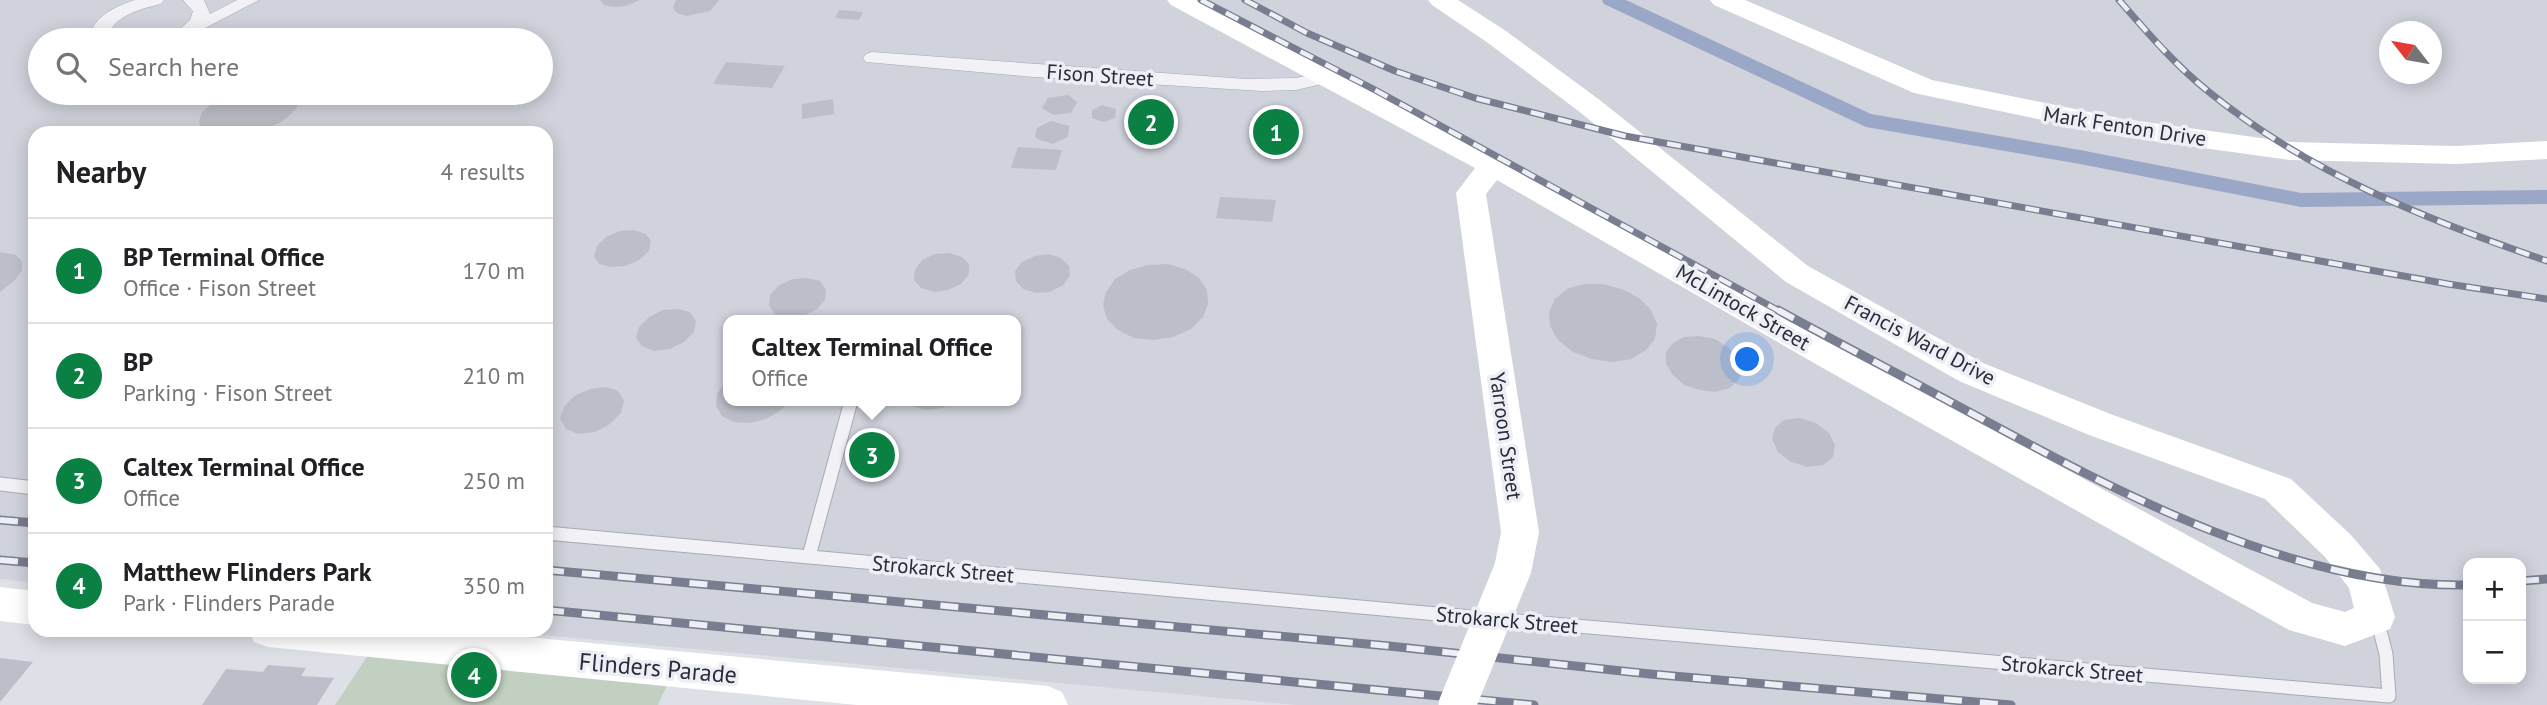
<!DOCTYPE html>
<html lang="en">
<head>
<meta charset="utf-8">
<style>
  :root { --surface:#fff; --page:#f6f6f6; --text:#202124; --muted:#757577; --line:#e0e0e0; --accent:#0b8043 }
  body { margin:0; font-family:"PT Sans",sans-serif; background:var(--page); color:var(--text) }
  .controls { position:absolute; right:21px; bottom:21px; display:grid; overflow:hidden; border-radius:14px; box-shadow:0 4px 18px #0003 }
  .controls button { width:63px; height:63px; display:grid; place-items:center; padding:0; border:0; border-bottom:2px solid var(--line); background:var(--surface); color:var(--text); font:35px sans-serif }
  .compass { position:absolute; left:2379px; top:21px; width:63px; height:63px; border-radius:50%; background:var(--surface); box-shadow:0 4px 18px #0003; rotate:301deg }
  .you { position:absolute; left:1748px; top:360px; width:24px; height:24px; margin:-18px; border:5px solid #fff; border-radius:50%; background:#1a73e8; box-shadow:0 0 0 10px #1a73e833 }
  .badge { display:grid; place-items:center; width:46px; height:46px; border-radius:50%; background:var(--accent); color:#fff; font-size:23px; font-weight:700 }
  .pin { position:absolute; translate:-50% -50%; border:4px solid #fff; box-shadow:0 2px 7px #0006 }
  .popup { position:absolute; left:723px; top:315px; width:298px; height:91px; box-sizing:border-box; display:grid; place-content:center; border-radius:14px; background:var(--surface); filter:drop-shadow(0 2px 5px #0005); font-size:23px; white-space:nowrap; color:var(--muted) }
  .popup b { font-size:26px; color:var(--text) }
  .popup::after { content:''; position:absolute; left:50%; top:100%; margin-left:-14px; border:14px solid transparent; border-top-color:var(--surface) }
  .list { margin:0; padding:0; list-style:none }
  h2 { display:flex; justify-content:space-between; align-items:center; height:91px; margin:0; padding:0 28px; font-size:30px }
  h2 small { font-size:23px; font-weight:400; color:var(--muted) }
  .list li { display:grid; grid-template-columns:46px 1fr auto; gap:21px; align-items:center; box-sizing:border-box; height:105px; padding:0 28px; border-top:2px solid var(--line) }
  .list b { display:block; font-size:26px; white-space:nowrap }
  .list p { margin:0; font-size:23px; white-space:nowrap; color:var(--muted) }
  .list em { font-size:23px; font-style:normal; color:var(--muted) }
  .icon { flex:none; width:38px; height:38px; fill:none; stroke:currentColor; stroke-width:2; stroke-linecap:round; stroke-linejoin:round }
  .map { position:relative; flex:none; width:2547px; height:705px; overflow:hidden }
  .search { position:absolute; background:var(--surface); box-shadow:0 4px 18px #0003; left:28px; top:28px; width:525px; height:77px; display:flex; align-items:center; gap:18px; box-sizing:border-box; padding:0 24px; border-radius:38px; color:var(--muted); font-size:26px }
  .panel { position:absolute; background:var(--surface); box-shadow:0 4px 18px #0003; left:28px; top:126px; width:525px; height:511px; border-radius:21px }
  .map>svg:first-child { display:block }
</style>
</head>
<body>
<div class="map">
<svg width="2547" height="705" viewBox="0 0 2547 705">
  <rect width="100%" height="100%" fill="#dee0e7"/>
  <path fill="#d0d2dc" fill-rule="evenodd" d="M0 0H2547V705H1297L490 630H546V133H35V583L0 579ZM2390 32H2432V74H2390ZM40 40H541V93H40ZM728 320H1015V401H728ZM2468 563H2521V679H2468Z"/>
  <polygon fill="#c1d0c0" points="370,652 668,683 658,705 335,705"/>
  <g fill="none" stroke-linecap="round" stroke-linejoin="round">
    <polygon fill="#9ba7c6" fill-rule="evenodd" points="1602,0 1626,0 1871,114 2080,150 2301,193 2547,190 2547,204 2301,207 2080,164 1866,127 1604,4"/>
  </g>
  <g fill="#bcbec9">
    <polygon points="600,0 640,0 626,6 614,7 604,5"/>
    <polygon points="676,0 719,0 710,11 687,16 677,13 673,8"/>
    <polygon points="839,10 863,12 859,20 835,18"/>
    <polygon points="726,62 785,66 772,88 713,84"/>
    <polygon points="225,93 301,93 301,100 295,110 283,121 266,129 255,133 207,133 202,130 199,122 202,112"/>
    <polygon points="1068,95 1077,102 1071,113 1053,115 1042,108 1048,98"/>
    <polygon points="833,99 834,114 802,119 802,104"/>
    <polygon points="1102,105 1116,109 1115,118 1103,122 1092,118 1092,110"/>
    <polygon points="1051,121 1069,126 1068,137 1053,144 1037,139 1035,136 1037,128"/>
    <polygon points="1018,147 1062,150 1056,170 1011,168"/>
    <polygon points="1220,197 1276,200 1272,222 1216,218"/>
    <polygon points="634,230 646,234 651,241 649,251 639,260 625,266 611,267 599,264 594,256 597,246 606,237 620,231"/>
    <polygon points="0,252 16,255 22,261 22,270 15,280 0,292"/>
    <polygon points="949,253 962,257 969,264 969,274 961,284 948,290 934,292 921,288 914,280 915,270 922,260 935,254"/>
    <polygon points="1049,254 1061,258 1069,266 1070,276 1063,285 1050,292 1036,293 1023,289 1016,281 1015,271 1022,262 1035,256"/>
    <polygon points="1167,264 1185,269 1199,278 1207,290 1208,304 1203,317 1191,329 1173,337 1154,340 1134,338 1118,330 1107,319 1103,305 1106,292 1115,279 1130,270 1149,265"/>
    <polygon points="807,278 820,281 826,290 825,300 816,310 803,316 787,318 775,314 769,306 770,295 779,285 793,279"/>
    <polygon points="1584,284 1602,284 1622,289 1639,298 1651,310 1657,324 1655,339 1646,350 1631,359 1612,362 1592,359 1573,352 1558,340 1550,326 1549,312 1555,299 1567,289"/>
    <polygon points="678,309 690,312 696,321 694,332 684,342 670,349 654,351 642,346 636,338 639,327 649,317 663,310"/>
    <polygon points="1699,336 1715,339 1728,347 1738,357 1742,369 1739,379 1730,388 1715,392 1700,390 1684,385 1673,375 1666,364 1666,352 1673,343 1684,337"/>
    <polygon points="728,379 728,401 789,401 781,410 766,419 750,423 734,422 722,416 716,406 717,394"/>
    <polygon points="606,387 618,391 624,401 621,413 610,424 595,432 578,434 566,429 560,419 564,407 574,396 590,389"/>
    <polygon points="908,401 956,401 942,408 926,410 912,406"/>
    <polygon points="1800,418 1816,423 1829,433 1835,445 1833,457 1823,465 1808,467 1791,462 1778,452 1772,439 1775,428 1784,420"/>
    <polygon points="0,658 33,662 0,702"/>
    <polygon points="268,665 306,668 301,676 334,678 317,705 202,705 226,669 263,672"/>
  </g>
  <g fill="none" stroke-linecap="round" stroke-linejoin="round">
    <defs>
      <g id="lane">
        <polyline points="0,484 35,488"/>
        <polyline points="546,533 1437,614 2389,696 2386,654 2377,619"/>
        <polyline points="809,556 851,401"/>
      </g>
      <g id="street">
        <path d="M135 0H164L161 4C140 9 111 16 107 40H89C92 17 114 7 135 0Z"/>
        <polygon points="183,0 204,0 210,14 237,0 259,0 184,39 175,34 190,20 193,11"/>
        <polygon points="872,52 1246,79 1296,78 1328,71 1337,77 1335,81 1296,90 1262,91 1034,77 866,62 863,58 866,54"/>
      </g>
    </defs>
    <use href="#lane" stroke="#a7aab4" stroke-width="15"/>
    <use href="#street" stroke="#a7aab4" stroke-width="1"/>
    <use href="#lane" stroke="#f1f1f6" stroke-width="13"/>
    <use href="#street" fill="#f1f1f6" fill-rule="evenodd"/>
    <g fill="#fff" fill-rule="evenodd">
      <polygon points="1167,0 1199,0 1503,158 1845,349 2312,603 2345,612 2354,608 2349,588 2325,557 2265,499 2089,435 1959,381 1786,282 1581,113 1488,43 1432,5 1428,0 1458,0 1506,31 1601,101 1808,266 1983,363 2113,415 2291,479 2351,535 2380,569 2395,617 2390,629 2345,646 2289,630 1821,367 1497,180 1486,194 1539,532 1532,568 1526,579 1513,584 1500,579 1494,568 1501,532 1456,193 1475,168 1171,5"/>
      <polygon points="1710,0 1745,0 1932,80 2124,119 2289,142 2456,146 2547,141 2547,159 2456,164 2289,160 2124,137 1914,93 1714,5"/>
      <polygon points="0,587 35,591 35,625 0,621"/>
      <polygon points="248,630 451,630 1048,686 1062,692 1068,705 857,705 268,647 254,642"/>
    </g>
    <defs>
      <g id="rail-far1">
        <polyline points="1201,0 1377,91 1781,312"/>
        <polyline points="1245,0 1307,33 1395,71 1475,98 1625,136 2448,284 2547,299"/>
        <path d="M2119 0C2147 32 2175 65 2209 92 2309 173 2427 220 2547 261"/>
      </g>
      <g id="rail">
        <path d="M1778 310C1842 345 1906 378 1971 413 2119 493 2295 588 2468 585"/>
        <polyline points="0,520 35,523"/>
        <polyline points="0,560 35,563"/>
        <polyline points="546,570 1389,646 1650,674 2011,705"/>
        <polyline points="2521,581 2547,579"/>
        <polyline points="546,610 1534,705"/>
      </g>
    </defs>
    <use href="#rail-far1" stroke="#787d90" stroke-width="7"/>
    <use href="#rail" stroke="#787d90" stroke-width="9"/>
    <use href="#rail-far1" stroke="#edeff5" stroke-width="4.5" stroke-dasharray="14" stroke-linecap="butt"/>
    <use href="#rail" stroke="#edeff5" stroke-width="6" stroke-dasharray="18" stroke-linecap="butt"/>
    <polyline stroke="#fff" stroke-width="37" points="1457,705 1513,568"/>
  </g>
  <g text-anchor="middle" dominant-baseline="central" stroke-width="7" stroke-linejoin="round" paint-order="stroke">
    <g font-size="21" fill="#282c3d" stroke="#edeff5">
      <text transform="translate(1100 75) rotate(4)">Fison Street</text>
      <text transform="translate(2125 126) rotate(9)">Mark Fenton Drive</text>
      <text transform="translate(1743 307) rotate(30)">McLintock Street</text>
      <text transform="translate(1920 340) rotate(28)">Francis Ward Drive</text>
      <text transform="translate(1506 436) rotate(82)">Yarroon Street</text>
      <text transform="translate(943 569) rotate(5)">Strokarck Street</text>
      <text transform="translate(1507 620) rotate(5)">Strokarck Street</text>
      <text transform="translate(2072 669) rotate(5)">Strokarck Street</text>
    </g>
    <g font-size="24" fill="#282c3d" stroke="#edeff5">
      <text transform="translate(658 668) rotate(5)">Flinders Parade</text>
    </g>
  </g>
</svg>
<div class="controls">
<button>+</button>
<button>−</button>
</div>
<svg class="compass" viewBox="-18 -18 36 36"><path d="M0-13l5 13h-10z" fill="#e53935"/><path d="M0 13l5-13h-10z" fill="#757577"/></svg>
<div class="you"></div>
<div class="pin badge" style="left:1276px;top:132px">1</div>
<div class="pin badge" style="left:1151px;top:122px">2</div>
<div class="pin badge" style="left:872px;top:455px">3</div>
<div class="popup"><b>Caltex Terminal Office</b>Office</div>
<div class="pin badge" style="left:474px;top:675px">4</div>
<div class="search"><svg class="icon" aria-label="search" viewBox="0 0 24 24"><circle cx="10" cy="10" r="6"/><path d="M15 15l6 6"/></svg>Search here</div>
<section class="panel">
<h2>Nearby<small>4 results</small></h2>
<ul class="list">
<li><span class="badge">1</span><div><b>BP Terminal Office</b><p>Office · Fison Street</p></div><em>170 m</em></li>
<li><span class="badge">2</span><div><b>BP</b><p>Parking · Fison Street</p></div><em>210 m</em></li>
<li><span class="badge">3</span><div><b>Caltex Terminal Office</b><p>Office</p></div><em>250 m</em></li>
<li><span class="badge">4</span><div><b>Matthew Flinders Park</b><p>Park · Flinders Parade</p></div><em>350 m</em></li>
</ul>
</section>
</div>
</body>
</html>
